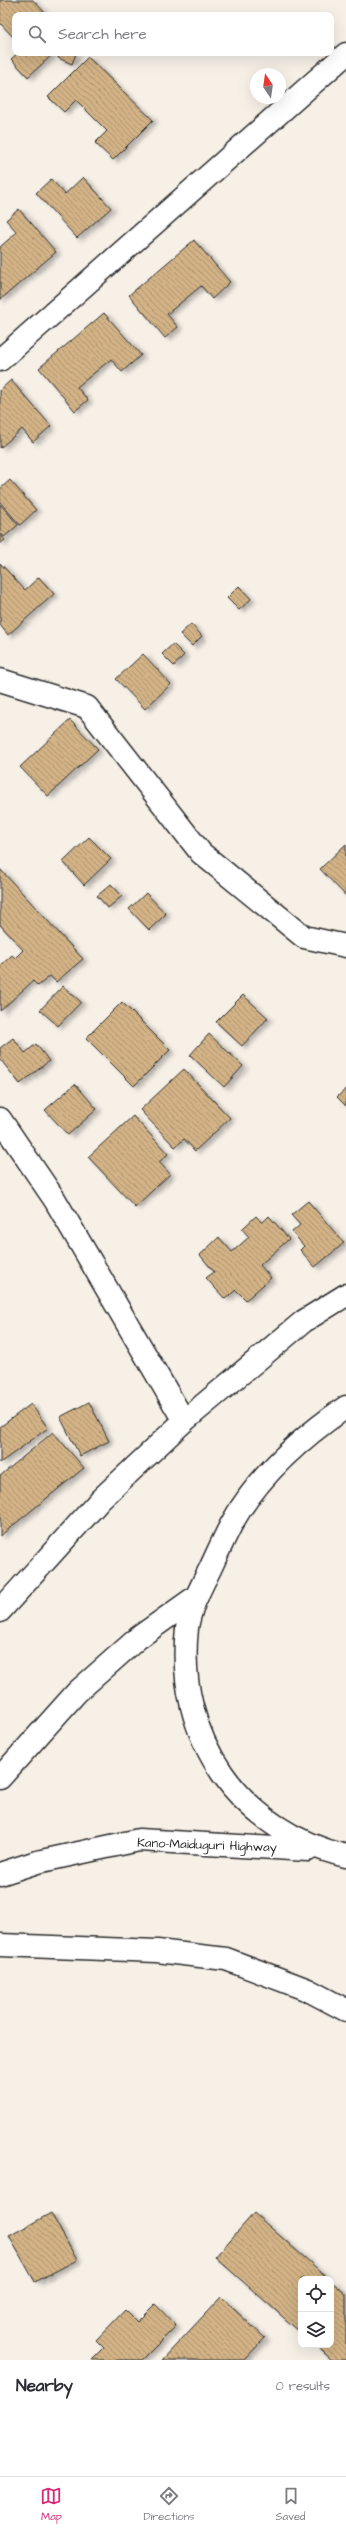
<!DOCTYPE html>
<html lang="en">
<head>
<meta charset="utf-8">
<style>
  :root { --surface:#fff; --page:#f7f7f7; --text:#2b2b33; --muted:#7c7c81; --line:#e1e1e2; --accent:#db2777 }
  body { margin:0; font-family:"Architects Daughter",sans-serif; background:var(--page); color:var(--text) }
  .controls { position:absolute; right:12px; bottom:12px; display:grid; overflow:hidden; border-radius:8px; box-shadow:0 4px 16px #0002 }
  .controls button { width:36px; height:36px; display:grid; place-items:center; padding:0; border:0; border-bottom:1px solid var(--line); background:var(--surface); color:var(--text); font:20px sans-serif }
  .compass { position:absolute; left:250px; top:68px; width:36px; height:36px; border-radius:50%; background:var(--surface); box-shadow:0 4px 16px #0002; rotate:347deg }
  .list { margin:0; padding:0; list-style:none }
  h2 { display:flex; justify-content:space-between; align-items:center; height:52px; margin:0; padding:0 16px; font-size:17px }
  h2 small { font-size:13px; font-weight:400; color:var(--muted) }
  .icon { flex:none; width:22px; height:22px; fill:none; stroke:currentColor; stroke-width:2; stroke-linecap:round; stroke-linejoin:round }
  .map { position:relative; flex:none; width:346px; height:2360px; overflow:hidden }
  .search { position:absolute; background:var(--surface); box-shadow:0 4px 16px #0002; left:12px; right:12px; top:12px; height:44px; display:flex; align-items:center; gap:10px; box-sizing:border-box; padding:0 14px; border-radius:8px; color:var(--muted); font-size:15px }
  .sheet { height:116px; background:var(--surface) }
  nav { display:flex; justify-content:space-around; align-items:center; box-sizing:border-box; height:56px; border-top:1px solid var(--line); background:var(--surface); font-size:11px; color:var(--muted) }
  nav a { display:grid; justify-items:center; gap:2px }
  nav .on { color:var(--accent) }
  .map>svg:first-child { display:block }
</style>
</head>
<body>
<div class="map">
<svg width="346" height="2360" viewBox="0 0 346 2360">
  <defs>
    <pattern id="building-back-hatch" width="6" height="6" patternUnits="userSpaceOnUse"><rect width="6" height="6" fill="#d3b386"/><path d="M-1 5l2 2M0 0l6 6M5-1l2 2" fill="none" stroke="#ab926e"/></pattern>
    <filter id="shadow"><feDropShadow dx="4.5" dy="2.5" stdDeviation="2" flood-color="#0004"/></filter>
  </defs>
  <rect width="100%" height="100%" fill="#f6f0e7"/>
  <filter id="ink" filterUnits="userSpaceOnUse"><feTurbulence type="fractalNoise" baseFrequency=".025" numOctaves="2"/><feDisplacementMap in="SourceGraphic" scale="8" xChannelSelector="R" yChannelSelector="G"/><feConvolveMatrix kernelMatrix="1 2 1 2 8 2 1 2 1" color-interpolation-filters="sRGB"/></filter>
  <g filter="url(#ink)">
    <g fill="url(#building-back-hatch)" stroke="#2b2b2b" filter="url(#shadow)">
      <polygon points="0,0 33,0 47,15 15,15 15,39 0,23"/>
      <polygon points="18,53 54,53 28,77 11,59"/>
      <polygon points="60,53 75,53 76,54 72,64 58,58"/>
      <polygon points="88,57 153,120 113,160 95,143 107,131 76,100 64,112 48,97"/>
      <polygon points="83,177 111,208 77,238 36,193 51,179 65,194"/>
      <polygon points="19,209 56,252 0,300 0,247 17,232 6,220"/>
      <polygon points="194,240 230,282 212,299 201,286 167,314 178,327 165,338 129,295"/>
      <polygon points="104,313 141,355 122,372 111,359 77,387 88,400 75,411 39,368"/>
      <polygon points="11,380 51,426 33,442 22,429 0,448 0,390"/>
      <polygon points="10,480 36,510 20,525 0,502 0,489"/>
      <polygon points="0,504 18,525 4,537 0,532"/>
      <polygon points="0,534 5,540 0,544"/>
      <polygon points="0,563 25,590 39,577 54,594 8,635 0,625"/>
      <polygon points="239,586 251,599 239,610 227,598"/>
      <polygon points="191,624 202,636 192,646 180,634"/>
      <polygon points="173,644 184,655 174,666 162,654"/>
      <polygon points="143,654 171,684 145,709 116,679"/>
      <polygon points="70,720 98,749 48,796 20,767"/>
      <polygon points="89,837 111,859 84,885 63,862"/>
      <polygon points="346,844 346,896 320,869"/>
      <polygon points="0,869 83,959 56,982 50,976 38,986 33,981 0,1011 0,966 12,955 15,958 23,950 0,925"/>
      <polygon points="111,884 122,896 108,908 97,896"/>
      <polygon points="146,893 166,914 149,930 129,909"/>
      <polygon points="63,986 81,1002 58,1026 40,1010"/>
      <polygon points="243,995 268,1018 242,1046 216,1022"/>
      <polygon points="122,1002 170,1050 134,1086 86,1038"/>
      <polygon points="209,1034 243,1066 224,1087 190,1055"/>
      <polygon points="13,1038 25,1053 36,1044 49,1061 20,1084 0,1059 0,1048"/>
      <polygon points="184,1069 230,1118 195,1151 184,1139 175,1147 140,1110"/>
      <polygon points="75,1084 97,1109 68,1135 45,1110"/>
      <polygon points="346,1089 346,1106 337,1097"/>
      <polygon points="133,1116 168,1154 159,1162 170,1174 135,1207 88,1157"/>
      <polygon points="308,1201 344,1243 315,1267 300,1250 304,1246 292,1232 300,1225 291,1215"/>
      <polygon points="256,1216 262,1223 269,1216 289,1239 260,1265 271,1278 246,1300 236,1290 225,1299 206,1278 214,1272 200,1255 219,1237 232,1252 249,1237 242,1229"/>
      <polygon points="89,1402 109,1441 80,1456 60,1417"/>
      <polygon points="31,1404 48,1428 0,1463 0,1427"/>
      <polygon points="53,1432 84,1468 0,1536 0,1476"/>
      <polygon points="51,2213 77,2260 35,2282 9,2236"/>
      <polygon points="254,2213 329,2279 301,2279 301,2333 215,2257"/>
      <polygon points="331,2281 346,2294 346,2360 332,2360 315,2345 331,2345"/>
      <polygon points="221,2297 265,2338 244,2360 162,2360"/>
      <polygon points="155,2304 176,2326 142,2360 92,2360 104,2348 96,2340 125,2310 137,2322"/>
    </g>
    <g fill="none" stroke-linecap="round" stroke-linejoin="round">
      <defs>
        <g id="street">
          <polyline points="0,360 346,54"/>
          <polyline points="0,680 87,707 201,853 304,937 346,946"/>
          <polyline points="0,1119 55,1200 184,1421"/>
        </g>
        <g id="highway">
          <path d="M346 1407C302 1437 258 1476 232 1523 224 1538 217 1554 210 1569 201 1587 190 1607 187 1628 175 1737 240 1831 346 1856"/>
          <polyline points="0,1611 101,1499 184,1421 304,1321 346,1295"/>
          <polyline points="0,1778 77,1692 138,1638 197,1596"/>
          <polyline points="0,1874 37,1862 139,1840 308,1850"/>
          <polyline points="0,1945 157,1951 226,1959 308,1990 346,2010"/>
        </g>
      </defs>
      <use href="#street" stroke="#2b2b2b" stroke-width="25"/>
      <use href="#highway" stroke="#2b2b2b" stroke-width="25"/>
      <use href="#street" stroke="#fff" stroke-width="22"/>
      <use href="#highway" stroke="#fff" stroke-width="22"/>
    </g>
  </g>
  <g text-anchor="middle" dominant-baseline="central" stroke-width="3.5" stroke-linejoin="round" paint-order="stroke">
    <g font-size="13" fill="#2b2b2b" stroke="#fff">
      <text transform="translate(207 1845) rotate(2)">Kano-Maiduguri Highway</text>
    </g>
  </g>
</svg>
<div class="controls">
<button><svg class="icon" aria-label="locate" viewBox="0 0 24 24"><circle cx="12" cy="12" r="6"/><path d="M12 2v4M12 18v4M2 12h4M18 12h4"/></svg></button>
<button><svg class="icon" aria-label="layers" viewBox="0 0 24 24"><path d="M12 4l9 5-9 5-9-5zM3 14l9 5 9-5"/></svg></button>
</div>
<svg class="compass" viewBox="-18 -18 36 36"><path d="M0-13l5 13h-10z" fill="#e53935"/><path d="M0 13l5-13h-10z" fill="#7c7c81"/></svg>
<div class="search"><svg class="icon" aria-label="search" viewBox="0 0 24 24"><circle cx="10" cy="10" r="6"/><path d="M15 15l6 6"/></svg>Search here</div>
</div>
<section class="sheet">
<h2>Nearby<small>0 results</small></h2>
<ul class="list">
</ul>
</section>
<nav>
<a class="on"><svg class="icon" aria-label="map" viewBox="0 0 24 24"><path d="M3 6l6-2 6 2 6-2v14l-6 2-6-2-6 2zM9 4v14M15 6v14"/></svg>Map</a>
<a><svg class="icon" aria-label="directions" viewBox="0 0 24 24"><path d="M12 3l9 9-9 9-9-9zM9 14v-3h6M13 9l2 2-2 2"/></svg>Directions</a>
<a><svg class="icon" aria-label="saved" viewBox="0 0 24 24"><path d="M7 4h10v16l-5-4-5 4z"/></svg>Saved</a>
</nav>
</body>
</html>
